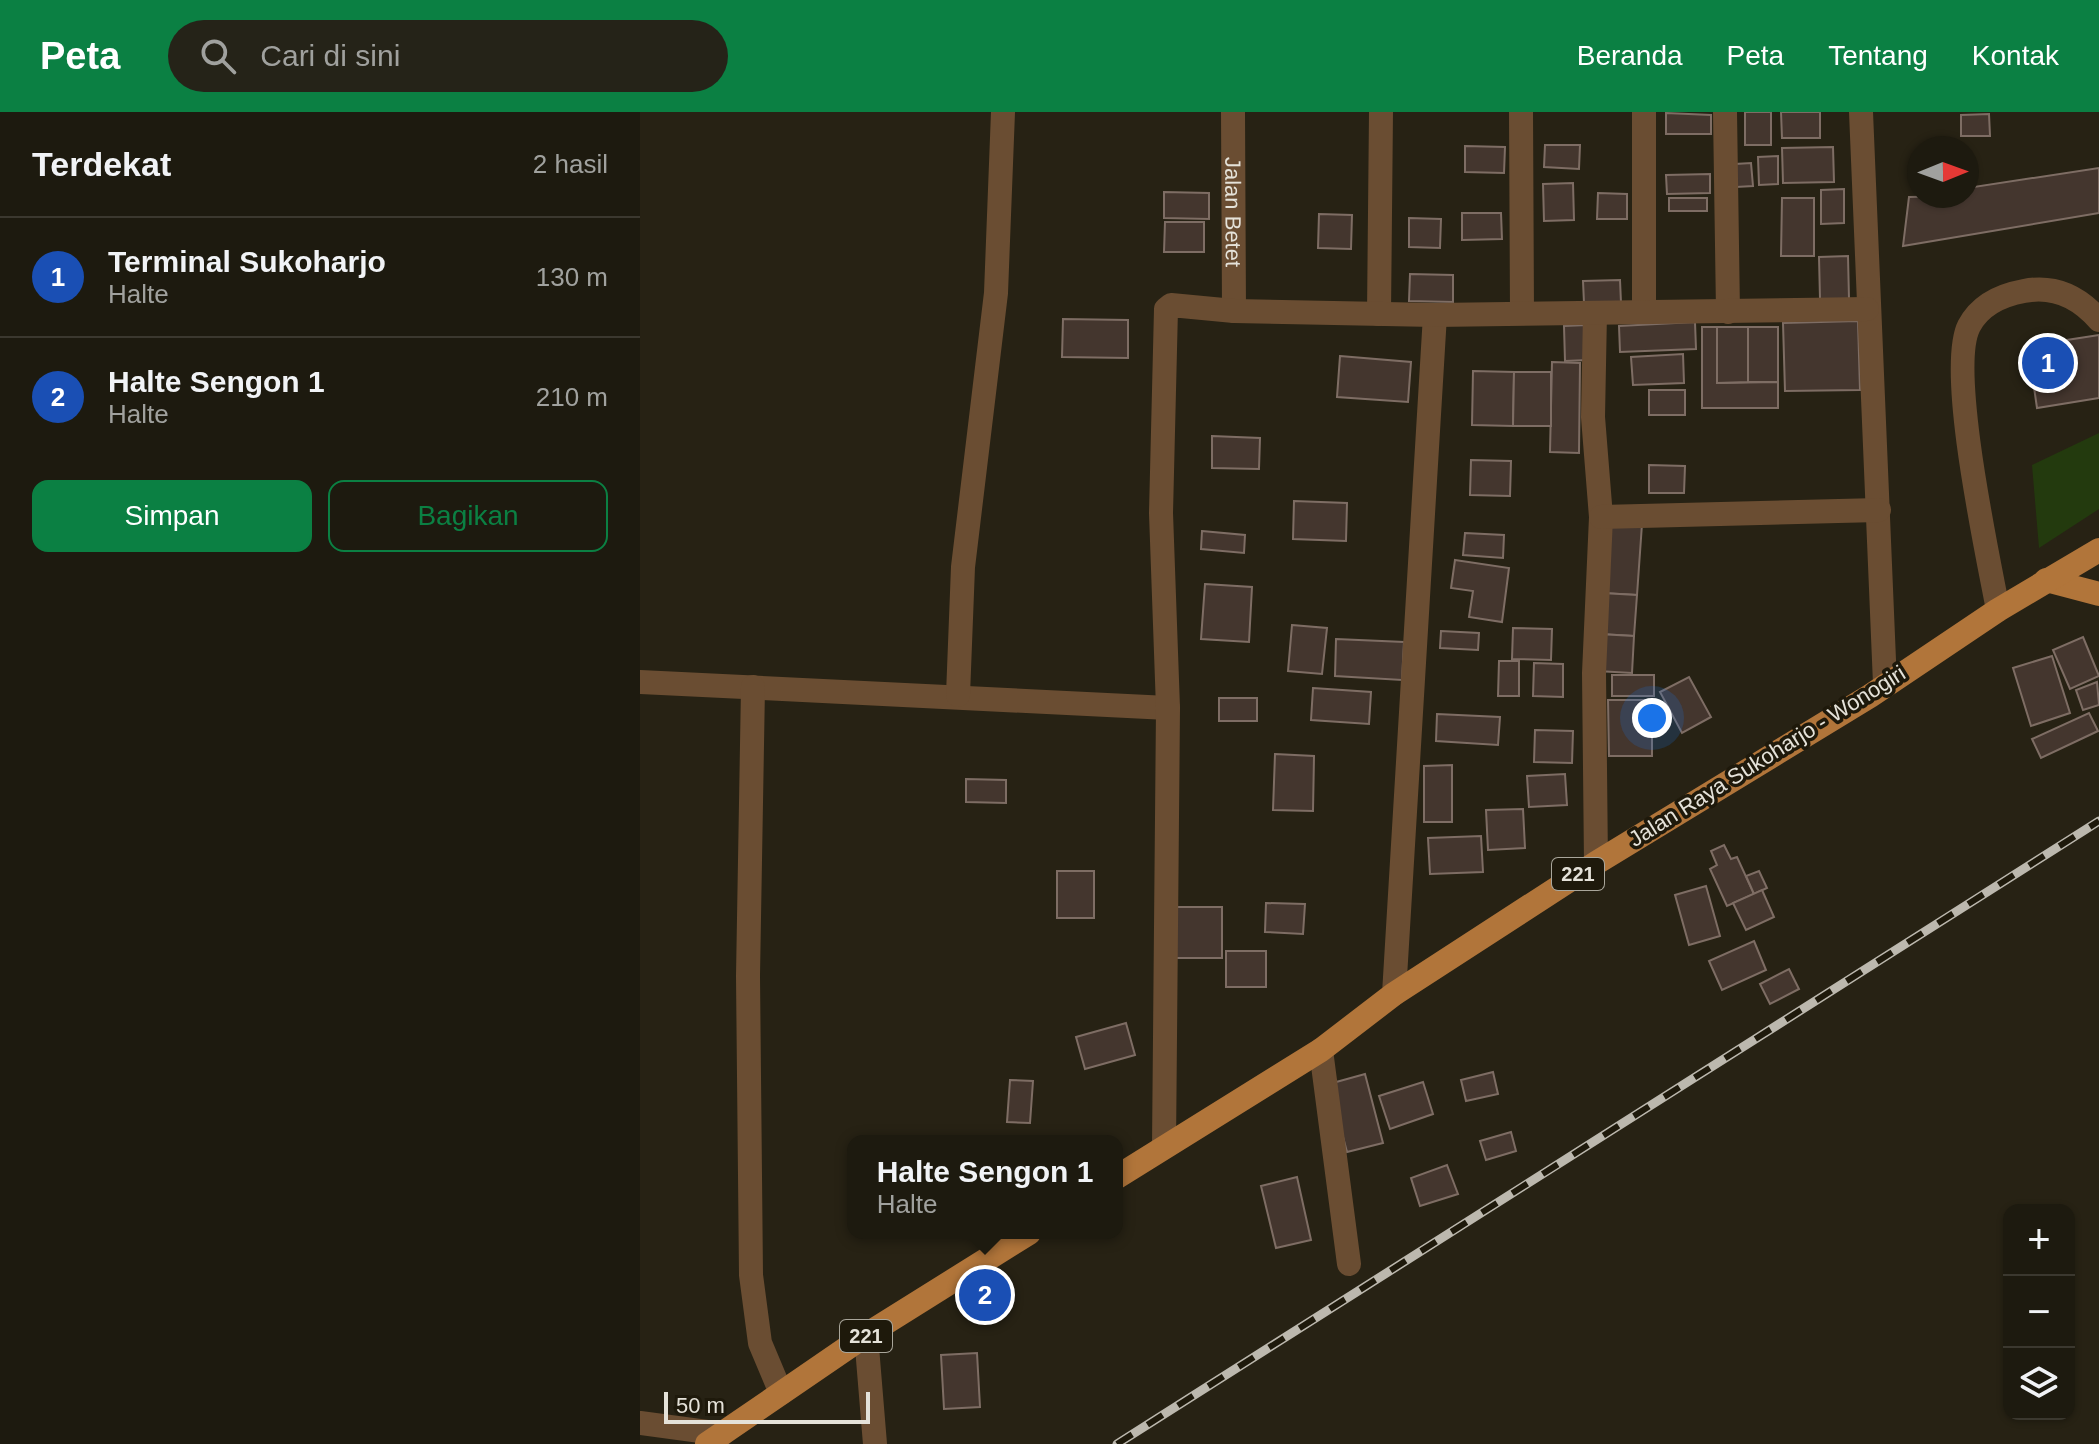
<!DOCTYPE html>
<html lang="id">
<head>
<meta charset="utf-8">
<style>
  :root { --surface:#1d1a0f; --page:#252318; --text:#f1f3f6; --muted:#a0a19e; --line:#3b382f; --accent:#0b8043 }
  body { margin:0; font-family:Helvetica,sans-serif; background:var(--page); color:var(--text) }
  .controls { position:absolute; right:24px; bottom:24px; display:grid; overflow:hidden; border-radius:16px; box-shadow:0 2px 6px #0004 }
  .controls button { width:72px; height:72px; display:grid; place-items:center; padding:0; border:0; border-bottom:2px solid var(--line); background:var(--surface); color:var(--text); font:40px sans-serif }
  .compass { position:absolute; left:1267px; top:24px; width:72px; height:72px; border-radius:50%; background:var(--surface); box-shadow:0 2px 6px #0004; rotate:89deg }
  .scale { position:absolute; left:24px; bottom:20px; width:206px; box-sizing:border-box; padding-left:8px; border:4px solid #e5e2d9; border-top:0; font-size:22px; line-height:28px; white-space:nowrap; color:#e5e2d9; -webkit-text-stroke:6px #1e190b; paint-order:stroke }
  .you { position:absolute; left:1012px; top:606px; width:28px; height:28px; margin:-20px; border:6px solid #fff; border-radius:50%; background:#1a73e8; box-shadow:0 0 0 12px #1a73e833 }
  .badge { display:grid; place-items:center; width:52px; height:52px; border-radius:50%; background:var(--accent); color:#fff; font-size:26px; font-weight:700 }
  .pin { position:absolute; translate:-50% -50%; border:4px solid #fff; box-shadow:0 2px 8px #0006 }
  .popup { position:absolute; left:207px; top:1023px; width:276px; height:104px; box-sizing:border-box; display:grid; place-content:center; border-radius:16px; background:var(--surface); filter:drop-shadow(0 2px 6px #0005); font-size:26px; white-space:nowrap; color:var(--muted) }
  .popup b { font-size:30px; color:var(--text) }
  .popup::after { content:''; position:absolute; left:50%; top:100%; margin-left:-16px; border:16px solid transparent; border-top-color:var(--surface) }
  .list { margin:0; padding:0; list-style:none }
  h2 { display:flex; justify-content:space-between; align-items:center; height:104px; margin:0; padding:0 32px; font-size:34px }
  h2 small { font-size:26px; font-weight:400; color:var(--muted) }
  .list li { display:grid; grid-template-columns:52px 1fr auto; gap:24px; align-items:center; box-sizing:border-box; height:120px; padding:0 32px; border-top:2px solid var(--line) }
  .list b { display:block; font-size:30px; white-space:nowrap }
  .list p { margin:0; font-size:26px; white-space:nowrap; color:var(--muted) }
  .list em { font-size:26px; font-style:normal; color:var(--muted) }
  .actions { display:flex; gap:16px; padding:24px 32px }
  .actions a { flex:1; padding:18px 0; border:2px solid var(--accent); border-radius:16px; text-align:center; font-size:28px; color:var(--accent) }
  .actions .main { background:var(--accent); color:#fff }
  .icon { flex:none; width:44px; height:44px; fill:none; stroke:currentColor; stroke-width:2; stroke-linecap:round; stroke-linejoin:round }
  .map { position:relative; flex:none; width:1459px; height:1332px; overflow:hidden }
  header { display:flex; align-items:center; gap:48px; box-sizing:border-box; height:112px; padding:0 40px; background:var(--accent); color:#fff }
  header strong { font-size:38px }
  nav { display:flex; gap:44px; margin-inline-start:auto; font-size:28px }
  .search { width:560px; height:72px; background:var(--page); display:flex; align-items:center; gap:20px; box-sizing:border-box; padding:0 28px; border-radius:44px; color:var(--muted); font-size:30px }
  main { display:flex }
  aside { flex:1; background:var(--surface) }
  .map>svg:first-child { display:block }
</style>
</head>
<body>
<header>
<strong>Peta</strong>
<div class="search"><svg class="icon" aria-label="search" viewBox="0 0 24 24"><circle cx="10" cy="10" r="6"/><path d="M15 15l6 6"/></svg>Cari di sini</div>
<nav><a>Beranda</a><a>Peta</a><a>Tentang</a><a>Kontak</a></nav>
</header>
<main>
<aside>
<h2>Terdekat<small>2 hasil</small></h2>
<ul class="list">
<li><span class="badge" style="background:#1a4fb4">1</span><div><b>Terminal Sukoharjo</b><p>Halte</p></div><em>130 m</em></li>
<li><span class="badge" style="background:#1a4fb4">2</span><div><b>Halte Sengon 1</b><p>Halte</p></div><em>210 m</em></li>
</ul>
<div class="actions"><a class="main">Simpan</a><a>Bagikan</a></div>
</aside>
<div class="map">
<svg width="1459" height="1332" viewBox="0 0 1459 1332">
  <rect width="100%" height="100%" fill="#272214"/>
  <polygon fill="#233a0e" points="1459,321 1459,397 1399,436 1392,353"/>
  <g fill="#44362e" stroke="#7e6d64" stroke-width="2">
    <rect x="1105" y="0" width="26" height="33"/>
    <polygon points="1141,0 1180,0 1180,26 1142,26"/>
    <polygon points="1026,1 1071,3 1071,22 1026,22"/>
    <polygon points="1349,2 1350,24 1321,24 1321,3"/>
    <polygon points="905,33 940,33 939,57 904,55"/>
    <polygon points="825,34 865,35 864,61 825,60"/>
    <polygon points="1193,35 1194,70 1143,71 1142,36"/>
    <polygon points="1138,44 1138,72 1119,73 1118,45"/>
    <polygon points="1111,51 1113,74 1096,75 1095,52"/>
    <polygon points="1459,56 1459,101 1263,134 1269,85 1327,84 1327,76"/>
    <polygon points="1070,62 1070,81 1027,82 1026,63"/>
    <polygon points="933,71 934,108 904,109 903,72"/>
    <polygon points="1204,77 1204,111 1181,112 1181,78"/>
    <polygon points="524,80 569,81 569,107 524,106"/>
    <polygon points="958,81 987,82 987,107 957,107"/>
    <rect x="1029" y="86" width="38" height="13"/>
    <polygon points="1142,86 1174,86 1174,144 1141,144"/>
    <polygon points="822,101 861,101 862,127 822,128"/>
    <polygon points="679,102 712,103 711,137 678,136"/>
    <polygon points="769,106 801,107 800,136 769,135"/>
    <polygon points="525,110 564,110 564,140 524,140"/>
    <polygon points="1208,144 1209,187 1180,187 1179,145"/>
    <polygon points="770,162 813,163 813,190 769,189"/>
    <polygon points="980,168 981,191 944,191 943,169"/>
    <polygon points="423,207 488,208 488,246 422,245"/>
    <polygon points="1218,209 1220,278 1145,279 1143,211"/>
    <polygon points="1055,210 1056,237 980,240 979,214"/>
    <polygon points="947,213 948,248 925,249 924,214"/>
    <polygon points="1062,215 1077,215 1077,271 1138,270 1138,296 1062,296"/>
    <polygon points="1077,215 1108,215 1108,270 1077,271"/>
    <rect x="1108" y="215" width="30" height="55"/>
    <polygon points="1459,223 1459,286 1397,296 1388,234"/>
    <polygon points="1043,242 1044,271 993,273 991,245"/>
    <polygon points="700,244 771,250 768,290 697,285"/>
    <polygon points="912,250 940,251 939,341 910,340"/>
    <polygon points="833,259 874,260 873,314 832,313"/>
    <polygon points="874,260 911,260 911,314 873,314"/>
    <rect x="1009" y="278" width="36" height="25"/>
    <polygon points="572,324 620,326 619,357 572,356"/>
    <polygon points="831,348 871,349 870,384 830,383"/>
    <polygon points="1009,353 1045,354 1044,381 1009,381"/>
    <polygon points="654,389 707,391 706,429 653,427"/>
    <polygon points="966,410 1002,412 997,483 962,481"/>
    <polygon points="562,419 605,423 604,441 561,437"/>
    <polygon points="825,421 864,423 863,446 823,443"/>
    <polygon points="815,448 869,456 862,510 829,505 833,479 811,476"/>
    <polygon points="565,472 612,475 609,530 561,527"/>
    <polygon points="962,481 997,483 994,524 959,522"/>
    <polygon points="652,513 687,516 682,562 648,559"/>
    <polygon points="873,516 912,517 911,548 872,547"/>
    <polygon points="801,519 839,521 838,538 800,536"/>
    <polygon points="959,522 994,524 992,561 957,559"/>
    <polygon points="1443,525 1459,564 1430,577 1413,538"/>
    <polygon points="696,527 764,530 762,568 695,564"/>
    <polygon points="1412,544 1430,601 1391,614 1373,556"/>
    <polygon points="859,549 879,549 879,584 858,584"/>
    <polygon points="894,551 923,552 923,585 893,584"/>
    <rect x="972" y="563" width="42" height="21"/>
    <polygon points="1049,565 1071,605 1042,621 1020,580"/>
    <polygon points="1457,570 1459,593 1443,598 1436,578"/>
    <polygon points="673,576 731,580 729,612 671,608"/>
    <rect x="579" y="586" width="38" height="23"/>
    <polygon points="968,588 1012,588 1012,644 969,644"/>
    <polygon points="1449,601 1458,619 1401,646 1392,627"/>
    <polygon points="797,602 860,605 858,633 796,629"/>
    <polygon points="895,618 933,619 932,651 894,650"/>
    <polygon points="635,642 674,644 673,699 633,698"/>
    <polygon points="812,653 812,710 784,710 784,654"/>
    <polygon points="925,662 927,693 889,695 887,664"/>
    <polygon points="326,667 366,668 366,691 326,690"/>
    <polygon points="883,697 885,736 848,738 846,698"/>
    <polygon points="841,724 843,760 790,762 788,726"/>
    <polygon points="1084,733 1091,747 1097,745 1114,782 1087,794 1070,757 1077,753 1071,739"/>
    <rect x="417" y="759" width="37" height="47"/>
    <polygon points="1119,759 1127,776 1114,782 1106,764"/>
    <polygon points="1066,774 1080,824 1049,833 1035,783"/>
    <polygon points="1122,778 1134,805 1106,818 1093,791"/>
    <polygon points="626,791 665,792 663,822 625,820"/>
    <rect x="536" y="795" width="46" height="51"/>
    <polygon points="1114,829 1126,858 1082,878 1069,849"/>
    <rect x="586" y="839" width="40" height="36"/>
    <polygon points="1149,857 1159,877 1130,892 1120,872"/>
    <polygon points="486,911 495,943 445,957 436,925"/>
    <polygon points="853,960 858,982 826,989 821,968"/>
    <polygon points="725,962 743,1031 707,1040 689,972"/>
    <polygon points="370,968 393,969 390,1011 367,1010"/>
    <polygon points="783,970 793,1002 750,1017 739,984"/>
    <polygon points="871,1020 876,1039 846,1048 840,1029"/>
    <polygon points="807,1053 818,1082 780,1094 771,1066"/>
    <polygon points="657,1065 671,1128 636,1136 621,1074"/>
    <polygon points="337,1241 340,1295 304,1297 301,1243"/>
  </g>
  <g fill="none" stroke-linecap="round" stroke-linejoin="round">
    <g stroke="#6a4d32" stroke-width="24">
      <path id="s1" d="M593 0 594 199"/>
      <polyline points="881,0 882,200"/>
      <polyline points="1004,0 1004,200"/>
      <polyline points="1085,0 1088,200"/>
      <polyline points="1221,0 1245,572"/>
      <polyline points="955,201 953,305 961,405 954,561 956,751"/>
      <polyline points="739,202 741,0"/>
      <polyline points="961,405 1239,398"/>
      <path d="M1358 498C1348 444 1307 257 1329 214 1340 193 1362 183 1384 179 1415 173 1439 185 1459 208"/>
      <polyline points="0,570 528,596"/>
      <polyline points="113,575 108,864 111,1163 120,1231 141,1281"/>
      <polyline points="318,583 323,455 356,181 363,0"/>
      <polyline points="754,882 795,203"/>
      <polyline points="681,938 709,1152"/>
      <polyline points="524,1035 528,596 521,401 526,197 531,193 594,199 795,203 1227,197"/>
      <polyline points="226,1223 235,1332"/>
      <polyline points="0,1311 82,1322"/>
    </g>
    <g stroke="#b1753a" stroke-width="24">
      <polyline points="1406,468 1459,482"/>
      <polyline points="477,1065 681,938 754,882 956,751 1230,584 1358,498 1459,438"/>
      <polyline points="67,1332 226,1223 389,1121"/>
    </g>
    <defs>
      <polyline id="rail" points="477,1332 1459,709"/>
    </defs>
    <use href="#rail" stroke="#bcb8ae" stroke-width="9"/>
    <use href="#rail" stroke="#1e190b" stroke-width="6" stroke-dasharray="18" stroke-linecap="butt"/>
  </g>
  <g text-anchor="middle" dominant-baseline="central" stroke-width="7" stroke-linejoin="round" paint-order="stroke">
    <g fill="#1e190b" stroke="#a9a69b" stroke-width="2">
      <rect x="912" y="746" width="52" height="32" rx="6"/>
      <rect x="200" y="1208" width="52" height="32" rx="6"/>
    </g>
    <g font-size="20" font-weight="bold" fill="#e5e2d9">
      <text x="938" y="762">221</text>
      <text x="226" y="1224">221</text>
    </g>
    <g font-size="22" fill="#e5e2d9" stroke="#1e190b">
      <text stroke="none"><textPath href="#s1" startOffset="100">Jalan Betet</textPath></text>
      <text transform="translate(1127 644) rotate(-32)">Jalan Raya Sukoharjo - Wonogiri</text>
    </g>
  </g>
</svg>
<div class="controls">
<button>+</button>
<button>−</button>
<button><svg class="icon" aria-label="layers" viewBox="0 0 24 24"><path d="M12 4l9 5-9 5-9-5zM3 14l9 5 9-5"/></svg></button>
</div>
<svg class="compass" viewBox="-18 -18 36 36"><path d="M0-13l5 13h-10z" fill="#e53935"/><path d="M0 13l5-13h-10z" fill="#a0a19e"/></svg>
<div class="scale">50 m</div>
<div class="you"></div>
<div class="pin badge" style="left:1408px;top:251px;background:#1a4fb4">1</div>
<div class="pin badge" style="left:345px;top:1183px;background:#1a4fb4">2</div>
<div class="popup"><b>Halte Sengon 1</b>Halte</div>
</div>
</main>
</body>
</html>
